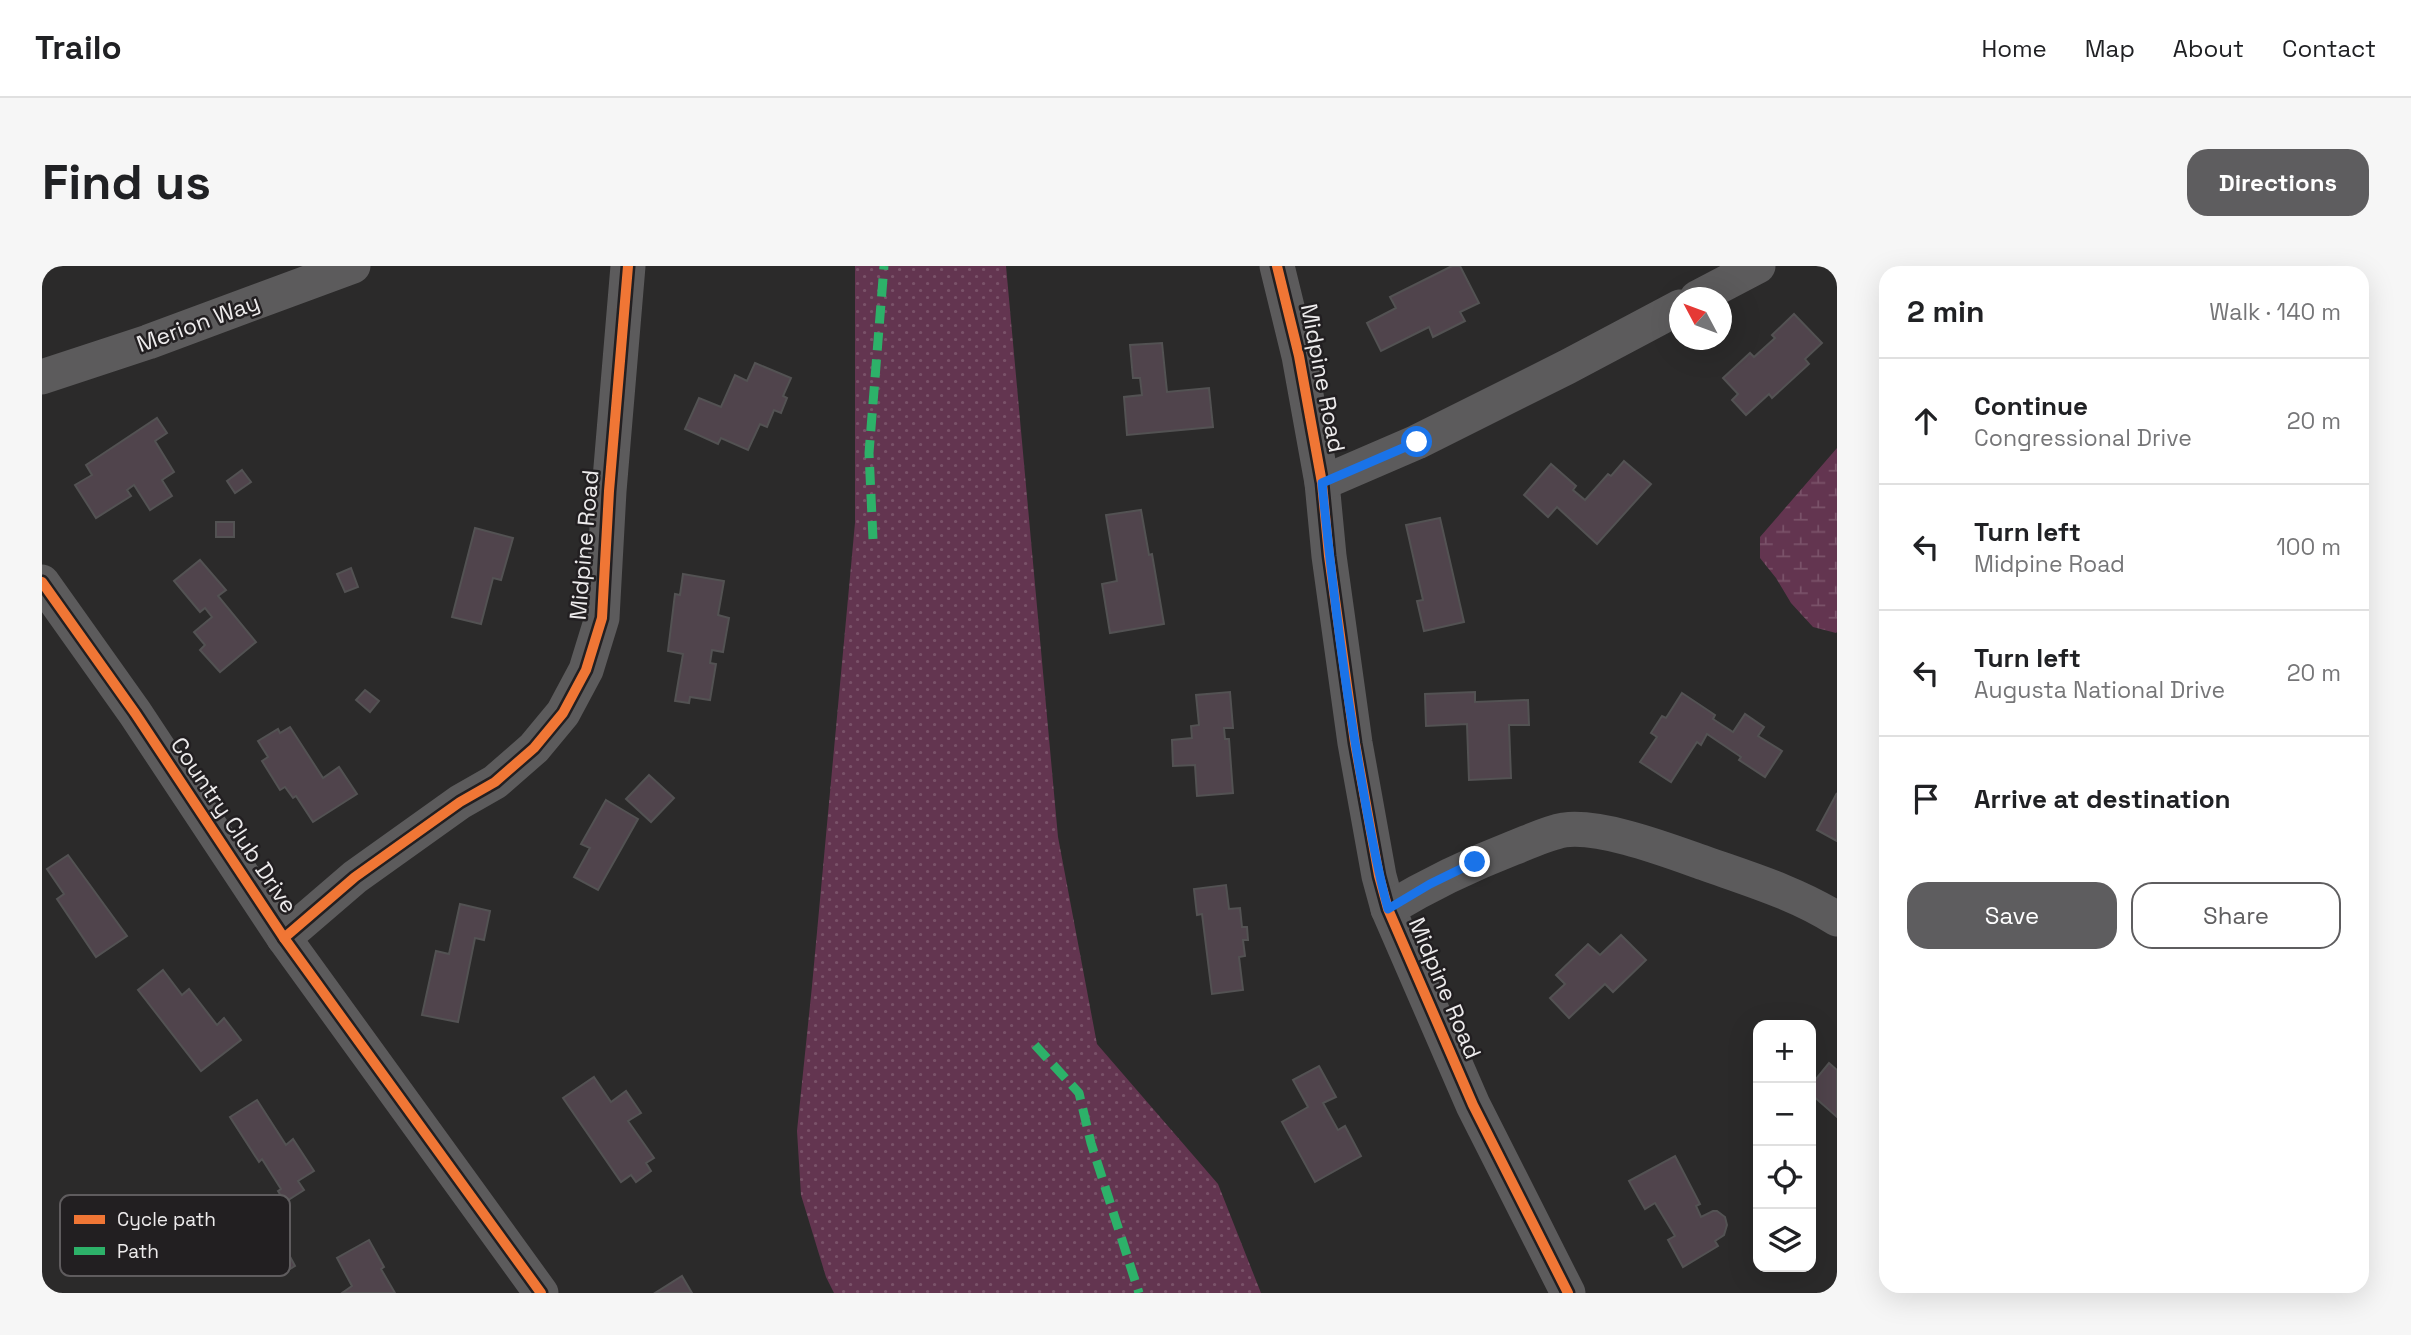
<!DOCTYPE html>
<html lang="en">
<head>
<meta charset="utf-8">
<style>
  :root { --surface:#fff; --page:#f6f6f6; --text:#202124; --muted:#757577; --line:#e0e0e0; --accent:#5e5d5f }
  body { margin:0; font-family:"Space Grotesk",sans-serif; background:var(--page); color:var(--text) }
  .controls { position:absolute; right:21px; bottom:21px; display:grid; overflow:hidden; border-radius:14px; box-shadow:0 7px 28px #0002 }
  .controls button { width:63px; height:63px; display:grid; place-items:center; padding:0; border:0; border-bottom:2px solid var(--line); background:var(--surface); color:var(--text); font:35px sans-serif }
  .compass { position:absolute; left:1627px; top:21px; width:63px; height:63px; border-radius:50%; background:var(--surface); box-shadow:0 7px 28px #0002; rotate:311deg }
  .stop { position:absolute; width:21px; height:21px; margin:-16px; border:5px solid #1a73e8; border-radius:50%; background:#fff }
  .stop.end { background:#1a73e8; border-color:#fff; box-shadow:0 2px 7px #0008 }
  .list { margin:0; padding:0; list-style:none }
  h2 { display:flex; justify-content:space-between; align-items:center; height:91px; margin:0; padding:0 28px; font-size:30px }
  h2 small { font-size:23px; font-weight:400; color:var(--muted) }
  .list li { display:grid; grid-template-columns:46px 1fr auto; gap:21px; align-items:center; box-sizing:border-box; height:126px; padding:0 28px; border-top:2px solid var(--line) }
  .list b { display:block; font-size:26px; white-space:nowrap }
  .list p { margin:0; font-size:23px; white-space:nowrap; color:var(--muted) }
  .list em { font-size:23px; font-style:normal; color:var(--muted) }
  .actions { display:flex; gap:14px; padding:21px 28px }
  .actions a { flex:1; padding:16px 0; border:2px solid var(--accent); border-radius:21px; text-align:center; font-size:24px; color:var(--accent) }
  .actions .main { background:var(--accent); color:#fff }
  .icon { flex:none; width:38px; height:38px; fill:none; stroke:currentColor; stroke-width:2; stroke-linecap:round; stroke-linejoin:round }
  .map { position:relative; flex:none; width:1795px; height:1027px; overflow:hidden; border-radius:21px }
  header { display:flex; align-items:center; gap:42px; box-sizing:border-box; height:98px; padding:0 35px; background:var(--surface); border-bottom:2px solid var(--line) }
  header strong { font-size:33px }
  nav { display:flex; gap:38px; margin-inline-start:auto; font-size:24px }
  .intro { display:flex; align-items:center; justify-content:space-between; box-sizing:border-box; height:168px; padding:0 42px }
  h1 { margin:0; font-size:49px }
  .button { padding:18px 32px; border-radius:21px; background:var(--accent); color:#fff; font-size:24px; font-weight:700 }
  main { display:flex; gap:42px; padding:0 42px }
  aside { flex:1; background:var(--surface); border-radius:21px; box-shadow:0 7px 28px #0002 }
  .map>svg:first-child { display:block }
</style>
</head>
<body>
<header>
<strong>Trailo</strong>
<nav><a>Home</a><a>Map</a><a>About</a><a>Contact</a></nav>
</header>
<div class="intro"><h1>Find us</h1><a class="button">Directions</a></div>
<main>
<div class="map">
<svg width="1795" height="1027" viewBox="0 0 1795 1027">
  <defs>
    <pattern id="grass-dots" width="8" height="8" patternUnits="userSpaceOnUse" patternTransform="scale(1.75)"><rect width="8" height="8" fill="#633550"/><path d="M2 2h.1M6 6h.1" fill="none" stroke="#7a5269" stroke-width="1.8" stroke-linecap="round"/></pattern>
    <pattern id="wetland-marsh" width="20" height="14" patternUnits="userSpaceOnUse" patternTransform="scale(1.75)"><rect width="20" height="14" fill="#633550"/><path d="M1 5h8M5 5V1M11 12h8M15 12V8" fill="none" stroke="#7a5269"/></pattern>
  </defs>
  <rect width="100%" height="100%" fill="#2b2a2a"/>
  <polygon fill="url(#grass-dots)" points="813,0 964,0 1016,571 1055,778 1176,918 1219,1027 792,1027 784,1011 759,929 755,865 770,720 813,257"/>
  <polygon fill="url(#wetland-marsh)" points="1795,182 1795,366 1794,367 1771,361 1749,337 1734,312 1718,292 1718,271"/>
  <g fill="#50444c" stroke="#535253" stroke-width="2">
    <polygon points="1410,0 1418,0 1437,37 1418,46 1423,55 1391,71 1387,61 1339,85 1325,57 1354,42 1348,31"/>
    <polygon points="1752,48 1780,77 1763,93 1767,98 1730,132 1727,128 1704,149 1690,134 1696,128 1681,112 1708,87 1712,91 1733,72 1730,69"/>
    <polygon points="1120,77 1125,126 1167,122 1171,161 1085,169 1082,131 1100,129 1098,112 1091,112 1088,79"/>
    <polygon points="713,97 749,112 741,130 745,132 739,147 732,144 725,161 718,158 706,184 679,172 676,178 643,163 657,132 679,141 693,109 705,115"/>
    <polygon points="115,152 125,167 113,175 132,206 120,214 130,230 108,244 92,219 85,224 89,230 54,252 33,219 50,209 44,199"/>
    <polygon points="1582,195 1609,218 1555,278 1515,241 1506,251 1482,229 1509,198 1534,220 1531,224 1543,234 1566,208 1569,210"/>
    <polygon points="200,204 209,216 193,227 185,215"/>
    <polygon points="1099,244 1107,289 1110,288 1122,358 1068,367 1060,318 1075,315 1064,249"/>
    <polygon points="1398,252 1422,356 1382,365 1375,335 1381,334 1364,259"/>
    <rect x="174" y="256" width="18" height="15"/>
    <polygon points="433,262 471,272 459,314 451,312 439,358 410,351"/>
    <polygon points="158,294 184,324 176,330 214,376 178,406 158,384 163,379 152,366 170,351 163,342 158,346 132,315"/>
    <polygon points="309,302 316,321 303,326 295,308"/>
    <polygon points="641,308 682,315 676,349 687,352 681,386 670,384 668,397 674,398 668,434 648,431 647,437 633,435 641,388 626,385 633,328 638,329"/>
    <polygon points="323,424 337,435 328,446 314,434"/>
    <polygon points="1188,426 1191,462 1182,462 1183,473 1187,473 1191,527 1155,530 1153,499 1131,500 1130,474 1150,472 1149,460 1157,459 1154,429"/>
    <polygon points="1433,426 1433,436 1486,434 1487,459 1467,459 1469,512 1427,514 1425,458 1384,460 1383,428"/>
    <polygon points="1640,427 1673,449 1671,453 1691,466 1703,448 1722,461 1716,470 1740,485 1723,511 1697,494 1699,491 1665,468 1659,479 1655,476 1629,516 1598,496 1615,471 1609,467 1620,450 1624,452"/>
    <polygon points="248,461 281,512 297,501 315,528 271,556 254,530 251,532 243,521 238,524 220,495 226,491 216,475 236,463 238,467"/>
    <polygon points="607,509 632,532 609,556 584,533"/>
    <polygon points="1795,527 1795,575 1775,564"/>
    <polygon points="564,534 596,553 556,624 532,611 548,582 539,578"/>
    <polygon points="26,589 85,670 54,691 15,633 22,628 5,603"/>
    <polygon points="1184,619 1187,643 1198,642 1200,661 1205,661 1206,674 1201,674 1203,690 1197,691 1201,724 1170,728 1160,648 1155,649 1152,623"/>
    <polygon points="418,638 448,645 442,674 433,672 416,756 380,749 394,685 407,688"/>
    <polygon points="1579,669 1604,694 1571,726 1563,718 1527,752 1508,732 1523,718 1514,709 1546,678 1558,689"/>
    <polygon points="121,704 140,729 147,723 175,759 182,752 199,774 159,805 96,724"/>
    <polygon points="1787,797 1795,804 1795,851 1769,828 1769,819"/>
    <polygon points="1277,800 1294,831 1281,837 1296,864 1303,860 1319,890 1273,916 1240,856 1266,841 1251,814"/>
    <polygon points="552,811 569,836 584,825 599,847 586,855 612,892 604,897 609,905 594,916 589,909 579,916 521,832"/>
    <polygon points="215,834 244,879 251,873 272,905 256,915 262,924 243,936 236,925 239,923 220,893 217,896 188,851"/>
    <polygon points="1633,890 1658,938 1654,940 1659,951 1671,945 1675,945 1683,951 1685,959 1682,969 1673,975 1676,980 1641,1001 1626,974 1633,970 1613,937 1603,943 1587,915"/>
    <polygon points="327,974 342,1001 339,1003 353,1027 300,1027 310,1020 295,992"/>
    <polygon points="245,985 253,1000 238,1009 229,993"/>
    <polygon points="640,1010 650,1027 613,1027"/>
  </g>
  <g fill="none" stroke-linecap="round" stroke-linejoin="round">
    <g stroke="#5c5b5c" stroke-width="35">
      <polyline points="1235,0 1257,90 1280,217 1287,290 1313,477 1337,610 1346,643 1431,839 1526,1027"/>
      <polyline points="1655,32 1716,0"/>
      <polyline points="0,111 106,76 311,0"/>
      <polyline points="1280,217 1375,176 1525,101 1638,41"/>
      <polyline points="0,316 93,447 242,672 499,1027"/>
      <path d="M1346 643C1386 619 1427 599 1471 582 1487 576 1505 567 1522 564 1560 559 1625 584 1662 597 1707 613 1754 627 1795 653"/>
      <polyline points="242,672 313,611 418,536 453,516 492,482 521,447 544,404 560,352 567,225 586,0"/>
    </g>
    <g stroke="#2db169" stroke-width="9" stroke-dasharray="18 9" stroke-linecap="butt">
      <polyline points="831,273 827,187 842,0"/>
      <polyline points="993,779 1037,827 1049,877 1097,1027"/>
    </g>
    <defs>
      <g id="cycleway">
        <polyline points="1235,0 1257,90 1280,217 1287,290 1313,477 1337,610 1346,643 1431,839 1526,1027"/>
        <polyline points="0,316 93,447 242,672 499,1027"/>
        <polyline points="242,672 313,611 418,536 453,516 492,482 521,447 544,404 560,352 567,225 586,0"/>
      </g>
    </defs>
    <use href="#cycleway" stroke="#221f21" stroke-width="15"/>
    <use href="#cycleway" stroke="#f07635" stroke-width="10"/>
  </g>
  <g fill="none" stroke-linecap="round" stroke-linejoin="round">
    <path stroke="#1a73e8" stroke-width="9" d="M1375 176 1280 217C1290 319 1303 422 1321 523 1328 563 1335 603 1346 643L1388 618 1433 596"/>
  </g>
  <g text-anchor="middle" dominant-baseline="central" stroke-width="5" stroke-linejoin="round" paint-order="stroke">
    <g font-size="23" fill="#edebec" stroke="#221f21">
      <text transform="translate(156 57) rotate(-20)">Merion Way</text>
      <text transform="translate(1281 112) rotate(79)">Midpine Road</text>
      <text transform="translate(542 279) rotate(-85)">Midpine Road</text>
      <text transform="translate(192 559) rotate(56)">Country Club Drive</text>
      <text transform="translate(1403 722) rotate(67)">Midpine Road</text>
    </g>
  </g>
  <rect x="18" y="929" width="230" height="81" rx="10" fill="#221f21" stroke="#5f5c5e" stroke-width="2"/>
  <rect x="32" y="949" width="31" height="9" fill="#f07635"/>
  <rect x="32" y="981" width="31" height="8" fill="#2db169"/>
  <g font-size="19" fill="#edebec">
    <text x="75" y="960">Cycle path</text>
    <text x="75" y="992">Path</text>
  </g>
</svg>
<div class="controls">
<button>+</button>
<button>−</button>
<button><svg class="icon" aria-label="locate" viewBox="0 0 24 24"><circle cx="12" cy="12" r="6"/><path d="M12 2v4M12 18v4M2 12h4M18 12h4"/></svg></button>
<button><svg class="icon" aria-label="layers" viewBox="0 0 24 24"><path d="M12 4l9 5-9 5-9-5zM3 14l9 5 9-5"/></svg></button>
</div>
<svg class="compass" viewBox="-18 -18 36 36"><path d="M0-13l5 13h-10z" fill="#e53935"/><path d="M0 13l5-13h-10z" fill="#757577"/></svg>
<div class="stop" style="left:1375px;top:176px"></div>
<div class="stop end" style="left:1433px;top:596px"></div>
</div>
<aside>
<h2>2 min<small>Walk · 140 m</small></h2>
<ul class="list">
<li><svg class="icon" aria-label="ahead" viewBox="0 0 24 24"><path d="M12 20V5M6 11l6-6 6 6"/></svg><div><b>Continue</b><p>Congressional Drive</p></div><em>20 m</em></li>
<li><svg class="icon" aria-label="left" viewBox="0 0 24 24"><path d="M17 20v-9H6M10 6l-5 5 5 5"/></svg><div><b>Turn left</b><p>Midpine Road</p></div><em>100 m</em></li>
<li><svg class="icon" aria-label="left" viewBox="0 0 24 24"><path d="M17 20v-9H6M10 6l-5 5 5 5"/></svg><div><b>Turn left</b><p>Augusta National Drive</p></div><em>20 m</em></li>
<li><svg class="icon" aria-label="arrive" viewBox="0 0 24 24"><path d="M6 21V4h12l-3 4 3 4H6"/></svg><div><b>Arrive at destination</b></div></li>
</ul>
<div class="actions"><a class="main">Save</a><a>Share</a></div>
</aside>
</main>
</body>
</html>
